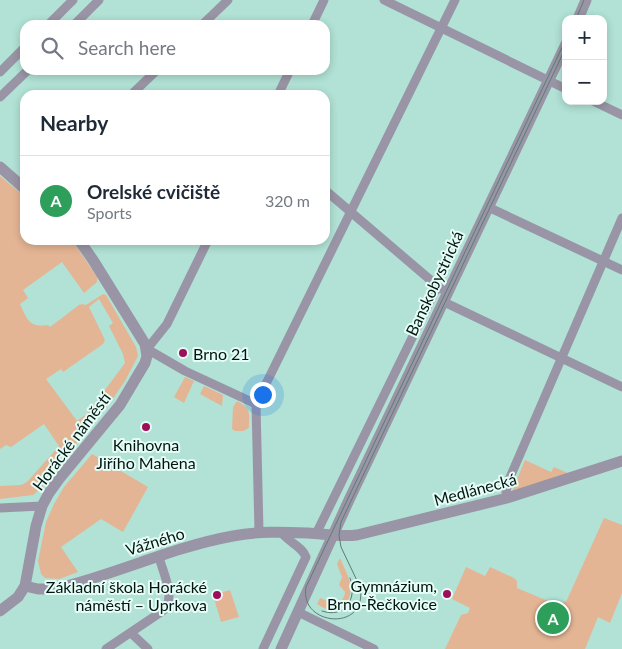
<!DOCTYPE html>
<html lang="en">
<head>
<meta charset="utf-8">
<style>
  :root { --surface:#fff; --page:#f6f6f7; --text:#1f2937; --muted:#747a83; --line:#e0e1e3; --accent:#9e0f5a }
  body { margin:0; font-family:Lato,sans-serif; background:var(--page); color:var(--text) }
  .controls { position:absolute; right:15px; top:15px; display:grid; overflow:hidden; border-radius:10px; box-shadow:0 2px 8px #0003 }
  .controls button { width:45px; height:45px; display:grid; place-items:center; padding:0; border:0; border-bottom:1px solid var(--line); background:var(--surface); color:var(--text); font:25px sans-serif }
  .you { position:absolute; left:262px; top:394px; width:18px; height:18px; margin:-12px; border:4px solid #fff; border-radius:50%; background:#1a73e8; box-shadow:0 0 0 8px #1a73e833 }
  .badge { display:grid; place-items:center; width:32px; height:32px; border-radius:50%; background:var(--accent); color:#fff; font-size:16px; font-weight:700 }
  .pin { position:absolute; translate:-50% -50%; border:2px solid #fff; box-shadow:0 1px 5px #0006 }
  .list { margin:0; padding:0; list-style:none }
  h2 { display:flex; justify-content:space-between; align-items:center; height:65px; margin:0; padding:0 20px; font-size:21px }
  h2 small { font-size:16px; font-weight:400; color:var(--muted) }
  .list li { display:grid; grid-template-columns:32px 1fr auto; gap:15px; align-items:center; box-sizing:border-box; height:90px; padding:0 20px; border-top:1px solid var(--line) }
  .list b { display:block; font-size:19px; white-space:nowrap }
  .list p { margin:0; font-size:16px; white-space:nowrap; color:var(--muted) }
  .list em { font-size:16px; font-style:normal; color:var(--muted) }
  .icon { flex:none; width:28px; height:28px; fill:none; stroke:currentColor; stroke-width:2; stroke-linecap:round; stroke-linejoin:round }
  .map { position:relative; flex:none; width:622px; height:649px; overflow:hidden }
  .search { position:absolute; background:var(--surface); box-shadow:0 2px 8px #0003; left:20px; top:20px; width:310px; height:55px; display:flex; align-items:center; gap:12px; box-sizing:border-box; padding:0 18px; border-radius:15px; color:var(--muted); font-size:19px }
  .panel { position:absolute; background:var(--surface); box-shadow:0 2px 8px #0003; left:20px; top:90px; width:310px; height:155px; border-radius:15px }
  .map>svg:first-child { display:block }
</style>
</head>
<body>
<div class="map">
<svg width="622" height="649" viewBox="0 0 622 649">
  <rect width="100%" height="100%" fill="#b1e2d5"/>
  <g fill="#e4b594" fill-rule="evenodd">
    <path d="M0 176 25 197V240H72L97 277V282L84 293 62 262 23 290 28 298 20 304C27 319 29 328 48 325L50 327 79 305 82 304 86 305 103 294 106 295 136 347 138 356 125 381 112 400 80 440 64 453 50 471 42 488 33 495 0 499V486L21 485 27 482 59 446 44 424 11 447 6 445 0 449ZM99 299 113 323 109 326 123 354 125 363 87 414 77 421 46 379 61 369 63 372 103 344 105 340 89 307Z"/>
    <polygon points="185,377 194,381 184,403 174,397"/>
    <polygon points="204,386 223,395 222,406 200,394"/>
    <path d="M237 401C252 409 249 413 249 428L243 431H235L232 429 233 407Z"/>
    <polygon points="92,454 148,487 123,532 101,519 61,547 78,572 59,579 45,578 41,574 38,561 46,522 54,504 64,487"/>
    <polygon points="525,460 551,472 554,467 572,475 511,494"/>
    <polygon points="604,518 622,525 622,593 610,623 598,617 585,649 445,649 461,615 468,613 470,608 452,599 466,567 485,576 490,567 514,578 517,581 517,588 562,607 564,601 566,602"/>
    <path d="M340 558C347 575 358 590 344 606 333 612 327 611 317 604L320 598 335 604C342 601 344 599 345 592L339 585 342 577 337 564Z"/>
    <polygon points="230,590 239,617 221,622 213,595"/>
  </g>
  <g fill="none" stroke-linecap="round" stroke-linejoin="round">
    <g stroke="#9995a6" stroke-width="9">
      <polyline points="384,0 566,89"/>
      <polyline points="48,25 73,0"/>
      <polyline points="74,25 99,0"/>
      <polyline points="202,25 228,0"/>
      <polyline points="312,25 324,0"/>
      <polyline points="0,72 25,47"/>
      <polyline points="131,95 157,70"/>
      <polyline points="278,95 290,70"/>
      <polyline points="0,97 28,70"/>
      <polyline points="593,101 622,115"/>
      <polyline points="325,190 441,289"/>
      <polyline points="488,207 622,270"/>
      <polyline points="208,240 167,324 147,349 185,371 256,404"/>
      <polyline points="444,302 622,387"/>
      <polyline points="507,498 506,492 508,482 622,218"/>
      <polyline points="0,508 42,506"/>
      <polyline points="259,532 256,404 455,0"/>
      <polyline points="316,534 437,287"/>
      <polyline points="298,612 374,649"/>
      <polyline points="131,633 148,649"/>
      <path d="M106 649 164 610C176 597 163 573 159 557"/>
      <path d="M263 649 306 557C302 546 288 542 281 532"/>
    </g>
    <g stroke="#9995a6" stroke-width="11">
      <polyline points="578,19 586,0"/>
      <polyline points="0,167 25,189"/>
      <path d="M25 586 38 589H55C115 575 172 547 233 536 258 531 283 532 308 533 325 534 341 537 357 535L507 498 622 461"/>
      <polyline points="0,611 18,597 25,586 36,526 42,506 49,493 59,479 120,405 145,363 147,356 145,344 93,260 79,240"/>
      <polyline points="281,649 349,500 566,44"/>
    </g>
    <g stroke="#5c7d74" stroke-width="1">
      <polyline points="576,19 584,0"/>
      <path d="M566 39 306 587C299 627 369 632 360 587L341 547 339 535 341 522 566 47"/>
      <path d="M322 611C345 619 358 598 350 578"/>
    </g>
  </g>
  <g fill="#9e0f5a" stroke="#e5fdf6" stroke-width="2">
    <circle cx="183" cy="353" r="5"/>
    <circle cx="146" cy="427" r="5"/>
    <circle cx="447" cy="594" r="5"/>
    <circle cx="217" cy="595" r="5"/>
  </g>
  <g text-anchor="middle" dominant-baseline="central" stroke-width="4" stroke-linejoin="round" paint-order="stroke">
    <g font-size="16" fill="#041511" stroke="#e5fdf6">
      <text transform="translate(434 283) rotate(-65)">Banskobystrická</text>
      <text transform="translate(71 441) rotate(-53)">Horácké náměstí</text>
      <text transform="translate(475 489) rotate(-15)">Medlánecká</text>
      <text transform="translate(155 541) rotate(-17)">Vážného</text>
    </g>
    <g font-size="16" fill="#041511" stroke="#e5fdf6" text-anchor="end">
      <text x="193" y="353" text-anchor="start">Brno 21</text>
      <text x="146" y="444" text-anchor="middle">Knihovna<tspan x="146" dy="18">Jiřího Mahena</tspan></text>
      <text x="437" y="585">Gymnázium,<tspan x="437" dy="18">Brno-Řečkovice</tspan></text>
      <text x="207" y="586">Základní škola Horácké<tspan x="207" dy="18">náměstí – Uprkova</tspan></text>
    </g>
  </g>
</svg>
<div class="controls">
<button>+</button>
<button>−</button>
</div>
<div class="you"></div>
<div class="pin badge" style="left:553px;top:618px;background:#2e9e5b">A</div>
<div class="search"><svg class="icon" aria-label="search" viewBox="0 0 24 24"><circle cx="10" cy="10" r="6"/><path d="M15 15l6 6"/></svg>Search here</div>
<section class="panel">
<h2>Nearby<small></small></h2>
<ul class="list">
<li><span class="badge" style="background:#2e9e5b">A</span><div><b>Orelské cvičiště</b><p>Sports</p></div><em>320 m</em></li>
</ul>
</section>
</div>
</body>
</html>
